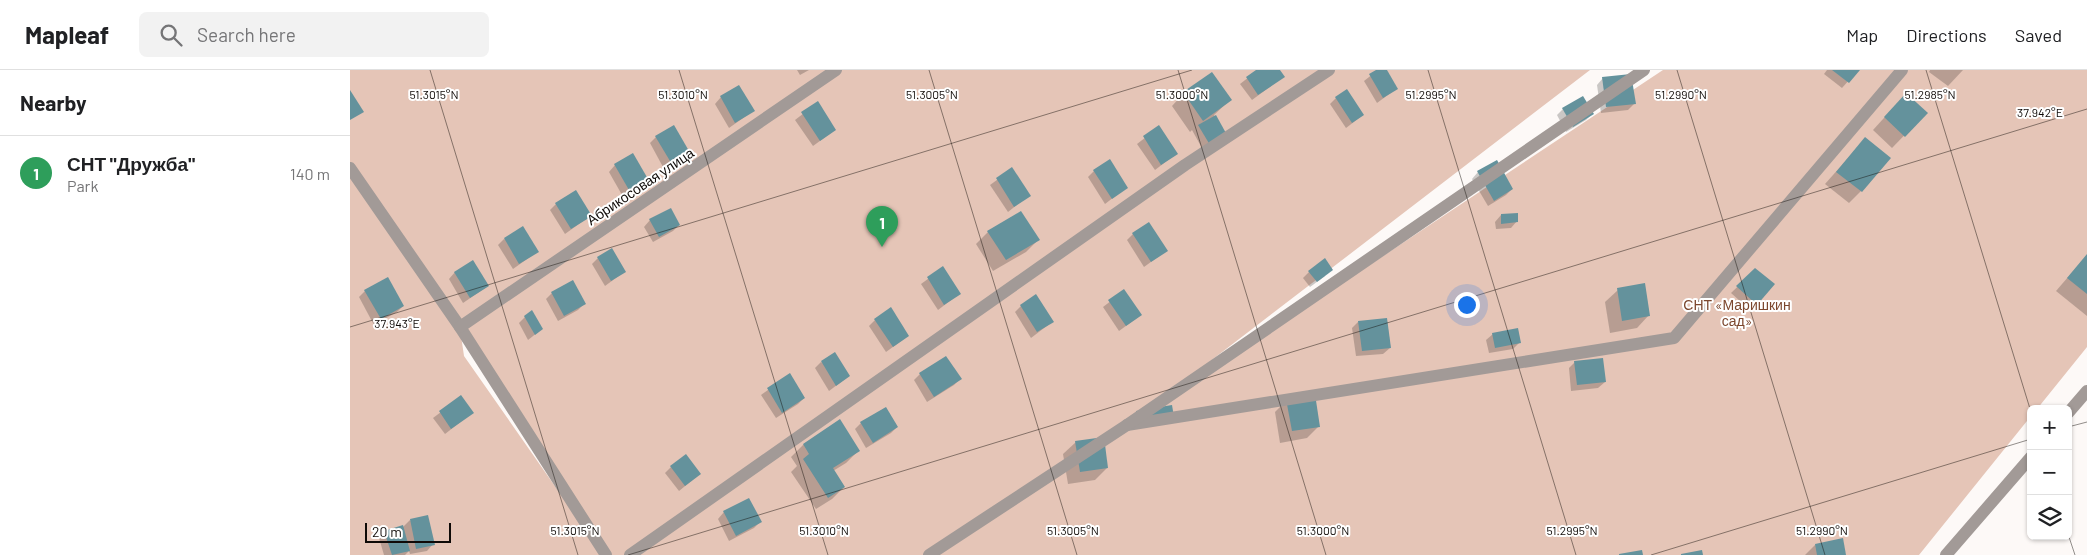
<!DOCTYPE html>
<html lang="en">
<head>
<meta charset="utf-8">
<style>
  :root { --surface:#fff; --page:#f2f2f2; --text:#202124; --muted:#757577; --line:#e0e0e0; --accent:#0f766e }
  body { margin:0; font-family:Barlow,sans-serif; background:var(--page); color:var(--text) }
  .controls { position:absolute; right:15px; bottom:15px; display:grid; overflow:hidden; border-radius:8px; box-shadow:0 1px 4px #0004 }
  .controls button { width:45px; height:45px; display:grid; place-items:center; padding:0; border:0; border-bottom:1px solid var(--line); background:var(--surface); color:var(--text); font:25px sans-serif }
  .scale { position:absolute; left:15px; bottom:12px; width:86px; box-sizing:border-box; padding-left:5px; border:2px solid #0f0a07; border-top:0; font-size:14px; line-height:18px; white-space:nowrap; color:#0f0a07; -webkit-text-stroke:4px #fff; paint-order:stroke }
  .you { position:absolute; left:1116px; top:234px; width:18px; height:18px; margin:-12px; border:4px solid #fff; border-radius:50%; background:#1a73e8; box-shadow:0 0 0 8px #1a73e833 }
  .badge { display:grid; place-items:center; width:32px; height:32px; border-radius:50%; background:var(--accent); color:#fff; font-size:16px; font-weight:700 }
  .pin { position:absolute; translate:-50% -41px; filter:drop-shadow(0 1px 2px #0008) }
  .pin::after { content:''; position:absolute; top:26px; width:18px; height:15px; background:inherit; clip-path:polygon(0 0,100% 0,50% 100%) }
  .list { margin:0; padding:0; list-style:none }
  h2 { display:flex; justify-content:space-between; align-items:center; height:65px; margin:0; padding:0 20px; font-size:21px }
  h2 small { font-size:16px; font-weight:400; color:var(--muted) }
  .list li { display:grid; grid-template-columns:32px 1fr auto; gap:15px; align-items:center; box-sizing:border-box; height:75px; padding:0 20px; border-top:1px solid var(--line) }
  .list b { display:block; font-size:19px; white-space:nowrap }
  .list p { margin:0; font-size:16px; white-space:nowrap; color:var(--muted) }
  .list em { font-size:16px; font-style:normal; color:var(--muted) }
  .icon { flex:none; width:28px; height:28px; fill:none; stroke:currentColor; stroke-width:2; stroke-linecap:round; stroke-linejoin:round }
  .map { position:relative; flex:none; width:1737px; height:485px; overflow:hidden }
  header { display:flex; align-items:center; gap:30px; box-sizing:border-box; height:70px; padding:0 25px; background:var(--surface); border-bottom:1px solid var(--line) }
  header strong { font-size:24px }
  nav { display:flex; gap:28px; margin-inline-start:auto; font-size:18px }
  .search { width:350px; height:45px; background:var(--page); display:flex; align-items:center; gap:12px; box-sizing:border-box; padding:0 18px; border-radius:8px; color:var(--muted); font-size:19px }
  main { display:flex }
  aside { flex:1; background:var(--surface) }
  .map>svg:first-child { display:block }
</style>
</head>
<body>
<header>
<strong>Mapleaf</strong>
<div class="search"><svg class="icon" aria-label="search" viewBox="0 0 24 24"><circle cx="10" cy="10" r="6"/><path d="M15 15l6 6"/></svg>Search here</div>
<nav><a>Map</a><a>Directions</a><a>Saved</a></nav>
</header>
<main>
<aside>
<h2>Nearby<small></small></h2>
<ul class="list">
<li><span class="badge" style="background:#2e9e5b">1</span><div><b>СНТ &quot;Дружба&quot;</b><p>Park</p></div><em>140 m</em></li>
</ul>
</aside>
<div class="map">
<svg width="1737" height="485" viewBox="0 0 1737 485">
  <rect width="100%" height="100%" fill="#fdf9f7"/>
  <g fill="#e5c5b7">
    <polygon points="0,0 1240,0 777,355 579,485 256,485 110,259 114,286 253,485 0,485"/>
    <polygon points="1313,0 1737,0 1737,277 1687,339 1681,339 1681,346 1569,485 583,485"/>
  </g>
  <g fill="#0003">
    <polygon points="447,0 459,0 450,5"/>
    <polygon points="908,0 928,0 933,7 902,30 890,14"/>
    <polygon points="1028,0 1036,0 1046,19 1027,33 1014,11"/>
    <polygon points="1477,0 1508,0 1492,18 1474,4"/>
    <polygon points="1580,0 1613,0 1598,16 1579,2"/>
    <polygon points="862,4 880,30 864,45 875,65 853,80 842,60 840,62 822,36 834,23"/>
    <polygon points="1253,8 1284,34 1278,40 1251,43 1247,15"/>
    <polygon points="388,17 403,41 379,58 365,34 371,27"/>
    <polygon points="1233,27 1242,44 1236,50 1216,62 1207,45 1213,39"/>
    <polygon points="986,28 1013,45 996,58 980,34"/>
    <polygon points="467,33 485,60 463,76 445,50"/>
    <polygon points="1544,37 1576,43 1542,78 1523,60"/>
    <polygon points="809,57 826,84 805,100 787,74"/>
    <polygon points="306,67 338,80 331,87 313,97 300,73"/>
    <polygon points="1515,69 1511,121 1499,133 1475,114"/>
    <polygon points="283,85 296,109 290,115 272,125 259,102 265,95"/>
    <polygon points="1146,92 1162,119 1156,125 1138,136 1122,109 1128,102"/>
    <polygon points="662,99 679,125 658,142 640,115"/>
    <polygon points="744,101 777,117 755,134 738,107"/>
    <polygon points="206,134 240,146 215,164 200,140"/>
    <polygon points="1151,145 1167,151 1161,158 1146,159 1145,152"/>
    <polygon points="300,150 329,155 323,161 303,172 294,157"/>
    <polygon points="638,162 688,170 676,182 643,201 626,174"/>
    <polygon points="783,164 816,181 794,197 777,170"/>
    <polygon points="154,169 187,182 163,199 148,175"/>
    <polygon points="1737,185 1737,246 1706,221"/>
    <polygon points="248,188 274,202 255,216 242,194"/>
    <polygon points="593,198 609,224 588,240 571,214"/>
    <polygon points="1405,200 1423,214 1400,240 1381,223"/>
    <polygon points="105,202 138,216 113,233 99,209"/>
    <polygon points="959,202 975,206 960,217 953,208"/>
    <polygon points="1268,220 1299,245 1287,258 1260,263 1255,232"/>
    <polygon points="15,221 53,236 47,242 24,255 9,227"/>
    <polygon points="774,221 791,245 769,261 753,237"/>
    <polygon points="202,223 234,234 228,240 208,251 196,229"/>
    <polygon points="671,236 702,252 681,268 665,242"/>
    <polygon points="175,247 192,259 178,270 169,253"/>
    <polygon points="525,250 558,266 536,282 519,256"/>
    <polygon points="1008,252 1040,278 1033,284 1006,286 1002,258"/>
    <polygon points="1143,264 1169,273 1163,279 1139,283 1136,270"/>
    <polygon points="471,292 499,306 479,321 465,298"/>
    <polygon points="1225,292 1255,312 1248,318 1221,321 1219,298"/>
    <polygon points="570,304 610,309 604,315 577,332 564,310"/>
    <polygon points="439,305 454,328 448,334 426,348 411,325"/>
    <polygon points="111,327 122,343 95,364 83,348"/>
    <polygon points="937,330 969,356 957,368 930,373 925,342"/>
    <polygon points="535,338 547,357 541,363 516,378 505,359 511,353"/>
    <polygon points="489,351 508,381 496,393 483,401 494,417 482,429 466,439 441,402 447,396 441,387 453,375"/>
    <polygon points="726,372 757,398 745,410 718,414 713,384"/>
    <polygon points="321,397 350,404 329,421 315,403"/>
    <polygon points="374,442 410,452 404,458 379,471 368,449"/>
    <polygon points="60,450 83,474 77,481 60,484 59,481 55,485 34,485 29,468 35,462 52,458"/>
    <polygon points="1465,475 1494,485 1455,485"/>
  </g>
  <g fill="#64929c">
    <polygon points="906,0 930,0 935,7 908,25 896,7"/>
    <polygon points="1026,0 1037,0 1048,19 1033,28 1019,4"/>
    <polygon points="1482,0 1510,0 1499,13"/>
    <polygon points="862,2 882,30 853,51 833,22"/>
    <polygon points="1281,4 1286,34 1256,37 1252,7"/>
    <polygon points="389,15 405,41 385,53 370,26"/>
    <polygon points="997,19 1014,45 1002,53 985,27"/>
    <polygon points="0,20 14,42 0,50"/>
    <polygon points="1556,23 1578,43 1555,67 1534,47"/>
    <polygon points="1233,26 1244,44 1223,57 1212,38"/>
    <polygon points="468,31 486,60 470,71 451,42"/>
    <polygon points="866,45 877,65 860,75 848,55"/>
    <polygon points="324,55 339,81 320,91 305,66"/>
    <polygon points="809,55 828,84 811,95 793,66"/>
    <polygon points="1515,67 1541,88 1512,122 1486,102"/>
    <polygon points="283,83 298,109 279,120 264,94"/>
    <polygon points="760,89 778,118 762,129 743,100"/>
    <polygon points="1147,90 1163,119 1144,131 1127,101"/>
    <polygon points="662,97 681,126 664,137 646,108"/>
    <polygon points="226,120 242,146 221,159 205,133"/>
    <polygon points="321,138 330,155 309,167 299,149"/>
    <polygon points="671,141 690,170 656,190 637,161"/>
    <polygon points="1168,143 1168,152 1151,154 1151,144"/>
    <polygon points="799,152 818,181 801,192 782,163"/>
    <polygon points="173,156 189,182 169,194 154,168"/>
    <polygon points="262,178 276,202 261,211 247,187"/>
    <polygon points="1737,184 1737,224 1717,208"/>
    <polygon points="975,188 983,200 967,212 958,201"/>
    <polygon points="123,190 139,216 120,228 104,202"/>
    <polygon points="593,196 611,224 594,235 577,207"/>
    <polygon points="1405,198 1425,214 1407,235 1386,216"/>
    <polygon points="38,207 54,236 31,249 14,220"/>
    <polygon points="223,210 236,234 214,246 201,222"/>
    <polygon points="1295,213 1300,246 1272,251 1267,218"/>
    <polygon points="774,219 792,245 776,256 758,230"/>
    <polygon points="686,224 704,252 687,262 670,235"/>
    <polygon points="541,237 559,266 543,277 524,249"/>
    <polygon points="182,240 193,259 185,265 174,246"/>
    <polygon points="1037,248 1041,278 1012,281 1008,251"/>
    <polygon points="1168,258 1171,273 1145,278 1142,263"/>
    <polygon points="485,282 500,306 486,316 471,291"/>
    <polygon points="596,286 612,309 584,327 569,303"/>
    <polygon points="1253,288 1256,312 1227,315 1224,291"/>
    <polygon points="440,303 455,328 432,343 417,318"/>
    <polygon points="965,324 970,357 942,361 936,329"/>
    <polygon points="111,325 124,343 101,359 89,341"/>
    <polygon points="822,335 824,347 789,353 786,341"/>
    <polygon points="536,337 548,357 523,373 510,352"/>
    <polygon points="490,349 510,381 483,398 495,417 478,428 453,389 459,384 453,374"/>
    <polygon points="754,367 758,398 730,402 725,371"/>
    <polygon points="336,384 351,404 335,416 320,396"/>
    <polygon points="399,428 412,452 386,466 373,441"/>
    <polygon points="78,445 85,475 66,479 60,449"/>
    <polygon points="53,455 60,481 42,485 34,461"/>
    <polygon points="1493,468 1496,485 1467,485 1465,474"/>
    <polygon points="1292,480 1293,485 1269,485 1269,484"/>
    <polygon points="1352,480 1353,485 1331,485 1331,484"/>
  </g>
  <g fill="none" stroke-linecap="round" stroke-linejoin="round">
    <g stroke="#a29a97" stroke-width="12">
      <polyline points="0,98 110,257 256,485"/>
      <polyline points="110,257 486,0"/>
      <polyline points="1718,343 1737,321"/>
      <polyline points="777,355 1324,268 1552,0"/>
      <polyline points="280,485 835,95 979,0"/>
      <polyline points="579,485 777,355 1294,0"/>
      <polyline points="1596,485 1681,387"/>
    </g>
  </g>
  <path fill="none" stroke="#0f0a07" stroke-width="1" stroke-opacity="0.45" d="M80 0 228 485M329 0 478 485M579 0 727 485M828 0 976 485M1078 0 1226 485M1327 0 1475 485M1576 0 1681 342M0 257 842 0M1718 357 1737 352M1718 464 1725 485M278 485 1737 39M1301 485 1681 369"/>
  <g text-anchor="middle" dominant-baseline="central" stroke-width="4" stroke-linejoin="round" paint-order="stroke">
    <g font-size="14" fill="#0f0a07" stroke="#fff">
      <text transform="translate(290 116) rotate(-34)">Абрикосовая улица</text>
    </g>
    <g font-size="14" fill="#7c472e" stroke="#fff">
      <text x="1387" y="234">СНТ «Маришкин<tspan x="1387" dy="16">сад»</tspan></text>
    </g>
  </g>
  <g font-size="12" text-anchor="middle" fill="#0f0a07" stroke="#fff" stroke-width="4" stroke-linejoin="round" paint-order="stroke">
    <text x="84" y="29">51.3015°N</text>
    <text x="333" y="29">51.3010°N</text>
    <text x="582" y="29">51.3005°N</text>
    <text x="832" y="29">51.3000°N</text>
    <text x="1081" y="29">51.2995°N</text>
    <text x="1331" y="29">51.2990°N</text>
    <text x="1580" y="29">51.2985°N</text>
    <text x="1690" y="47">37.942°E</text>
    <text x="47" y="258">37.943°E</text>
    <text x="225" y="465">51.3015°N</text>
    <text x="474" y="465">51.3010°N</text>
    <text x="723" y="465">51.3005°N</text>
    <text x="973" y="465">51.3000°N</text>
    <text x="1222" y="465">51.2995°N</text>
    <text x="1472" y="465">51.2990°N</text>
  </g>
</svg>
<div class="controls">
<button>+</button>
<button>−</button>
<button><svg class="icon" aria-label="layers" viewBox="0 0 24 24"><path d="M12 4l9 5-9 5-9-5zM3 14l9 5 9-5"/></svg></button>
</div>
<div class="scale">20 m</div>
<div class="you"></div>
<div class="pin badge" style="left:532px;top:177px;background:#2e9e5b">1</div>
</div>
</main>
</body>
</html>
